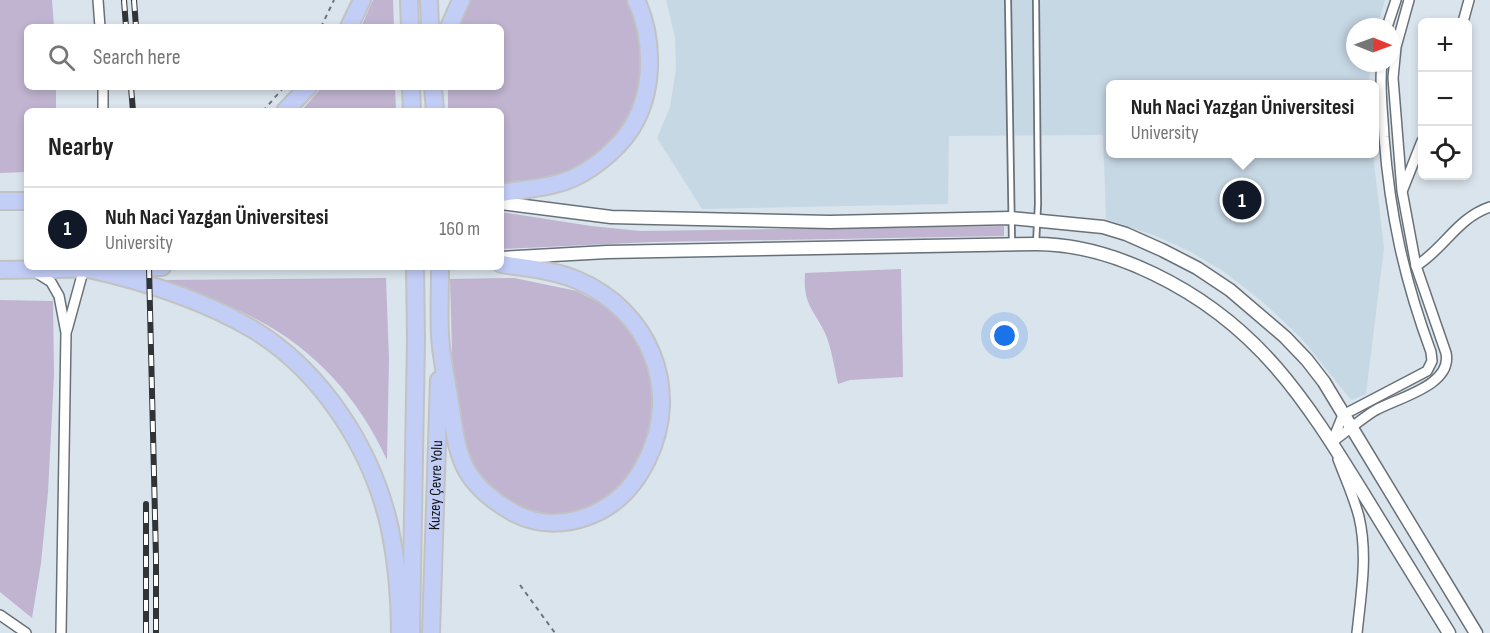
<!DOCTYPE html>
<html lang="en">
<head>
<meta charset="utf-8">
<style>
  :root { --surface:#fff; --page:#f6f6f6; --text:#222; --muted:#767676; --line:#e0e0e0; --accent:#111827 }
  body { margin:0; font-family:"Sofia Sans Condensed",sans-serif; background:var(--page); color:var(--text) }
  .controls { position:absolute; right:18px; top:18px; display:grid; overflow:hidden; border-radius:9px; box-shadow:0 3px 9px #0003 }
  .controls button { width:54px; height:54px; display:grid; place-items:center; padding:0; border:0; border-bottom:2px solid var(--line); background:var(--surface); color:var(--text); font:30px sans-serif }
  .compass { position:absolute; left:1346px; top:18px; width:54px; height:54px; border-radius:50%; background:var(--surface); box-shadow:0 3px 9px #0003; rotate:91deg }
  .you { position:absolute; left:1005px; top:336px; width:21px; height:21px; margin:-15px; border:4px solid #fff; border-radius:50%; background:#1a73e8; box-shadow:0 0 0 9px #1a73e833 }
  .badge { display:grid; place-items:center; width:39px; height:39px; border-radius:50%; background:var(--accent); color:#fff; font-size:20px; font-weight:700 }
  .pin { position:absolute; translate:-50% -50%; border:3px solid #fff; box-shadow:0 2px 6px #0006 }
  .popup { position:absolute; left:1106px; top:80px; width:273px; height:78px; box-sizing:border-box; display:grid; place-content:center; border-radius:9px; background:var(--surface); filter:drop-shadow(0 2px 4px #0005); font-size:20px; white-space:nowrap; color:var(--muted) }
  .popup b { font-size:22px; color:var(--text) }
  .popup::after { content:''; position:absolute; left:50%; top:100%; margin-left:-12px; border:12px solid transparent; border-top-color:var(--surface) }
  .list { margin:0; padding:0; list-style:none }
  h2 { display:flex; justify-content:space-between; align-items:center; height:78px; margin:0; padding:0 24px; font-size:26px }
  h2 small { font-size:20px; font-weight:400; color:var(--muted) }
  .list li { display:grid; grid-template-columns:39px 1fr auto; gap:18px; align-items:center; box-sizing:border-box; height:84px; padding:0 24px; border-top:2px solid var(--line) }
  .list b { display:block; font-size:22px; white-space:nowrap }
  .list p { margin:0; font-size:20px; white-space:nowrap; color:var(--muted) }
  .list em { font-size:20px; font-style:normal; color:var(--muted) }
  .icon { flex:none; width:33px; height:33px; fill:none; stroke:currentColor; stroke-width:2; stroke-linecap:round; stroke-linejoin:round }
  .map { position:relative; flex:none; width:1490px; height:633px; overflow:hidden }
  .search { position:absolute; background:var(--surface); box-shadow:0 3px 9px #0003; left:24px; top:24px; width:480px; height:66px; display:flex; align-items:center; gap:15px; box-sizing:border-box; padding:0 21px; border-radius:9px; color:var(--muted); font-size:22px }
  .panel { position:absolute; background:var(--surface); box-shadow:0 3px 9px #0003; left:24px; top:108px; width:480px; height:162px; border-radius:9px }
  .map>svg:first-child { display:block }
</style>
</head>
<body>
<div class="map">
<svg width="1490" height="633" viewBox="0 0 1490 633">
  <rect width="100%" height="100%" fill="#dae4ec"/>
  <polygon fill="#c7d8e5" points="666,0 1385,0 1377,27 1355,27 1355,63 1370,63 1369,84 1110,85 1110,154 1373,154 1384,248 1366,394 1351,400 1302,339 1264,303 1223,271 1191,252 1156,236 1106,219 1103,135 949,136 948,204 702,209 657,138 670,107 676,69 675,37"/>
  <g fill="#c0b4d0">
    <polygon points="0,0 52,0 54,27 27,27 27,87 56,87 56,111 27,111 27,172 0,173"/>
    <polygon points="373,0 393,0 394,27 361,27"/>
    <path d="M471 0H629C636 22 643 44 641 68 637 120 601 163 551 178 536 183 517 182 501 183V111H448V87H501V27H458Z"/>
    <polygon points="322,87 395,87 396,111 301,111"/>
    <polygon points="501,212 591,226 640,231 1004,226 1004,236 653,242 501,249"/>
    <path d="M901 269 903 377 850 380 838 384C834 367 832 349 825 333 813 308 803 305 805 273Z"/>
    <path d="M386 278 389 359 387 460C359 399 316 350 256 319 226 303 194 293 163 280Z"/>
    <polygon points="514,278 577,291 607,307 624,323 642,347 655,386 652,433 626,486 579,515 531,515 489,490 468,457 453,387 450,279"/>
    <polygon points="0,300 53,301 54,375 48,492 41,563 32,618 0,592"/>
  </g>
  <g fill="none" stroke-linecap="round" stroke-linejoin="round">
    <defs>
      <g id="service">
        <polyline points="1008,0 1012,243"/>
        <polyline points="1036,244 1038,204 1036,0"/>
      </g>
      <g id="minor">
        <polyline points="98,0 100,27"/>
        <polyline points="1463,22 1469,0"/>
        <polyline points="1387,27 1396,0"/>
        <polyline points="103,111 103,87"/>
        <polyline points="1403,189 1422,141"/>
        <path d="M1416 266C1444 249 1457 218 1490 207"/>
        <polyline points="35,272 51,282 59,296 66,333 61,633"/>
        <polyline points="67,330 84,268"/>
        <path d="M1332 442C1346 432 1360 420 1374 411 1396 398 1453 386 1446 353L1416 266 1402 191 1393 78 1396 47 1409 0"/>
        <path d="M1333 446 1332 442 1343 415 1427 371 1432 361 1431 352C1404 279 1390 214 1384 137 1383 112 1379 88 1382 63"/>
        <path d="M1338 459C1345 478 1354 497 1359 517 1368 555 1361 594 1357 633"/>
        <polyline points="0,615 26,633"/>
      </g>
      <g id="tertiary">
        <polyline points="501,203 611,217 830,222 1011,218 1103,227 1126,234 1162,250 1197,268 1230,290 1285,337 1307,360 1324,382 1476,633"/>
        <path d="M501 258 607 252 1036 244C1077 244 1117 256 1154 274 1258 324 1305 399 1363 493 1392 540 1420 586 1449 633"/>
      </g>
      <g id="trunk">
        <polyline points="409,0 410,27"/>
        <polyline points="429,0 430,27"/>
        <polyline points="349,27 362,0"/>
        <polyline points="449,27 461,0"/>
        <polyline points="411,87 412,111"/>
        <polyline points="433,87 435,111"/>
        <polyline points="285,111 308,87"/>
        <path d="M501 193C524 189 551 188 573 178 597 167 624 144 636 120 654 85 653 35 636 0"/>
        <polyline points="0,201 27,201"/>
        <path d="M440 267C440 290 439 313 440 335 441 358 447 381 450 403 454 425 455 448 466 469 476 488 497 504 516 514 538 525 563 525 586 517 615 507 634 487 647 460 682 389 649 310 577 280 554 270 526 268 501 264"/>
        <path d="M84 268C144 281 202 299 254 330 323 372 373 451 390 529 397 563 400 598 400 633"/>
        <polyline points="0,270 162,267"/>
        <polyline points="411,633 416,339 415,267"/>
        <path id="s1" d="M431 633 439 380"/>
      </g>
    </defs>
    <use href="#service" stroke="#687178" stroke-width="8"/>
    <use href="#minor" stroke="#687178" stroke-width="12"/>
    <use href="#tertiary" stroke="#687178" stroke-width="15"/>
    <use href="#trunk" stroke="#c1c2c2" stroke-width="20"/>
    <g stroke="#6d7378" stroke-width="2" stroke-dasharray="4.5 4.5" stroke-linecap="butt">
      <polyline points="321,27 334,0"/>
      <polyline points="263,111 284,87"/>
      <polyline points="520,585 555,633"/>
    </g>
    <use href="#service" stroke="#fff" stroke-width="4.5"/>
    <use href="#minor" stroke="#fff" stroke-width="9"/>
    <use href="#tertiary" stroke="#fff" stroke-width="12"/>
    <use href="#trunk" stroke="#c3cef7" stroke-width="16"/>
    <defs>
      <g id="rail">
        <polyline points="124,0 126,27"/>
        <polyline points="134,0 136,27"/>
        <polyline points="131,87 133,111"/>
        <polyline points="149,267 156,558 156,633"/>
        <polyline points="146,633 146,504"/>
      </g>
    </defs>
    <use href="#rail" stroke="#303437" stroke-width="6"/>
    <use href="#rail" stroke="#fff" stroke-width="4" stroke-dasharray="11" stroke-linecap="butt"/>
  </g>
  <g text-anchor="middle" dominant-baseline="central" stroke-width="4.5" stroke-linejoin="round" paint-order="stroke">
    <g font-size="16" fill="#101316" stroke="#fff">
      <text stroke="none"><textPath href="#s1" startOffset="148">Kuzey Çevre Yolu</textPath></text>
    </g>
  </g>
</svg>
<div class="controls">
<button>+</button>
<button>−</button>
<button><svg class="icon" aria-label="locate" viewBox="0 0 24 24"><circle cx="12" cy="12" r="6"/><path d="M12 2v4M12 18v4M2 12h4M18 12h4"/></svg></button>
</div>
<svg class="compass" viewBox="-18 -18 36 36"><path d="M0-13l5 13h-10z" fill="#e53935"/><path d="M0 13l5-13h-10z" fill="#767676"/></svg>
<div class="you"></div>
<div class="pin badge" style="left:1242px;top:200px">1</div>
<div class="popup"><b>Nuh Naci Yazgan Üniversitesi</b>University</div>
<div class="search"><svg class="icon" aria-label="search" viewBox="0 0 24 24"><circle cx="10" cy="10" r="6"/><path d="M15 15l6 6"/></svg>Search here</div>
<section class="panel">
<h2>Nearby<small></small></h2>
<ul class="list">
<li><span class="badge">1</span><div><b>Nuh Naci Yazgan Üniversitesi</b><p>University</p></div><em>160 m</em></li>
</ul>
</section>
</div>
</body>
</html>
